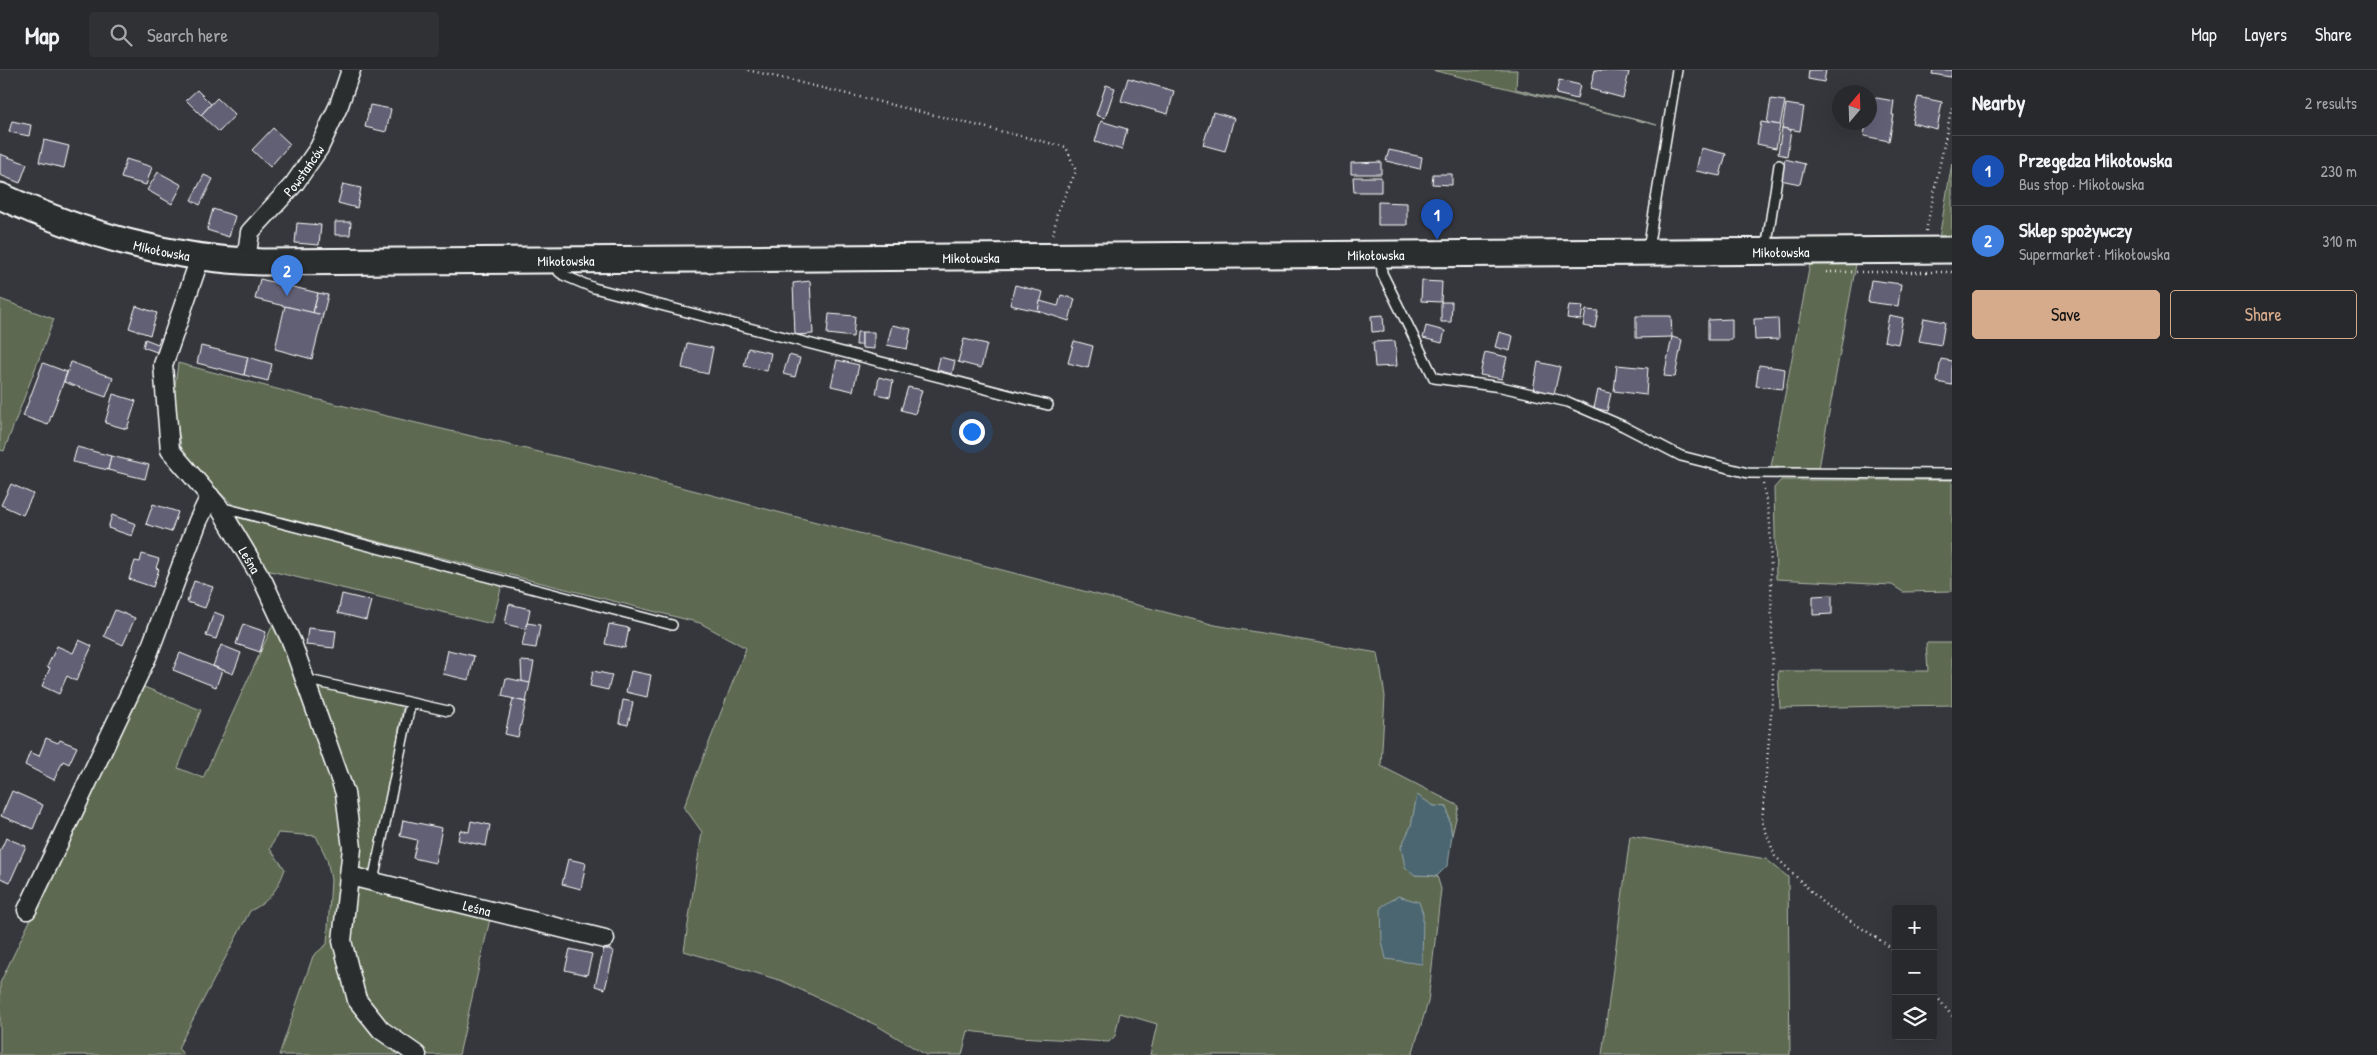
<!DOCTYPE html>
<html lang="en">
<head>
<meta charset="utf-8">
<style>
  :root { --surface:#28292d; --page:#303135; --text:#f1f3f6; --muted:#a5a6aa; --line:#444549; --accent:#d6ab8b }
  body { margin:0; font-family:"Patrick Hand",sans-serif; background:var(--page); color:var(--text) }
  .controls { position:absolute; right:15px; bottom:15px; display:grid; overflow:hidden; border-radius:5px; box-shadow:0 5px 20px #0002 }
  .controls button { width:45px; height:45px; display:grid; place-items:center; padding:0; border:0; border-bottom:1px solid var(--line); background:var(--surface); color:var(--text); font:25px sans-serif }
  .compass { position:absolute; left:1832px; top:15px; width:45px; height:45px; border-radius:50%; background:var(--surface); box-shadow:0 5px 20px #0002; rotate:19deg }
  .you { position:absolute; left:971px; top:361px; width:18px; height:18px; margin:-12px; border:4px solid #fff; border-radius:50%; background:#1a73e8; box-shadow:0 0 0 8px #1a73e833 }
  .badge { display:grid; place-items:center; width:32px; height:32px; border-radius:50%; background:var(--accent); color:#fff; font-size:16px; font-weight:700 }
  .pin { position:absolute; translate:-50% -41px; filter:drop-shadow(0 1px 2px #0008) }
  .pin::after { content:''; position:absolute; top:26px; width:18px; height:15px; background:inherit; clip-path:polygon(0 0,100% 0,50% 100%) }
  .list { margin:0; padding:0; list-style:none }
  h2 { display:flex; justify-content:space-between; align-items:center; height:65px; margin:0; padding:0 20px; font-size:21px }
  h2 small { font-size:16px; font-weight:400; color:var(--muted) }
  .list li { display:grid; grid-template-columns:32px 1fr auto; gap:15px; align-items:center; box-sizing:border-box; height:70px; padding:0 20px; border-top:1px solid var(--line) }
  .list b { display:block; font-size:19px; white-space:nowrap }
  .list p { margin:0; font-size:16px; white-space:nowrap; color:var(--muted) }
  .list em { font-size:16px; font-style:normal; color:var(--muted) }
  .actions { display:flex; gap:10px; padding:15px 20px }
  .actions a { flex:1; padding:11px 0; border:1px solid var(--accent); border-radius:5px; text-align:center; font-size:18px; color:var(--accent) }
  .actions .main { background:var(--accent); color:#111 }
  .icon { flex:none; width:28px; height:28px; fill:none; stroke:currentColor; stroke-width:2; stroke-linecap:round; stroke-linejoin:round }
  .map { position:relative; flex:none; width:1952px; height:985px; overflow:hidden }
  header { display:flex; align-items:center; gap:30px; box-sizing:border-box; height:70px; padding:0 25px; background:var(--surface); border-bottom:1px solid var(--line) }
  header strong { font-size:24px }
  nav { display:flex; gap:28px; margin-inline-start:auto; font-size:18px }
  .search { width:350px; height:45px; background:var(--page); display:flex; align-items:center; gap:12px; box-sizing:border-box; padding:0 18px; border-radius:5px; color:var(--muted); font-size:19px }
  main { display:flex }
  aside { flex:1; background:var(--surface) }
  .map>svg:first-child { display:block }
</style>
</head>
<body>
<header>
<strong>Map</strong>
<div class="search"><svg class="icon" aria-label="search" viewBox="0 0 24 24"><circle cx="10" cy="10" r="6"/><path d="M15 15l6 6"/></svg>Search here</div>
<nav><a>Map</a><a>Layers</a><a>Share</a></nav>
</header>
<main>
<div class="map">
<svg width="1952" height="985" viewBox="0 0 1952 985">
  <rect width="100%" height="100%" fill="#35373c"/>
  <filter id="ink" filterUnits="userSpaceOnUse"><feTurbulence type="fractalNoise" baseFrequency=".02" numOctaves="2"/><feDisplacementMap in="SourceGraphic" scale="10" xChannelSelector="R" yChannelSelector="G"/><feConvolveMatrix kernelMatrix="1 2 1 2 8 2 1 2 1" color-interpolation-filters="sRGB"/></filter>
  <g filter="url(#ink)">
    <g fill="#5d6a51" stroke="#aeb4a8">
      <polygon points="1432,0 1517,0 1516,19 1657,55"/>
      <polygon points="1952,93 1952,168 1939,168"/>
      <polygon points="1810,194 1856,194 1819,398 1771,397"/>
      <polygon points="0,229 54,249 4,381 0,380"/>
      <polygon points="178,293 315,329 615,400 1215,555 1378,583 1385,626 1381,696 1459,736 1452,765 1447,737 1434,736 1417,726 1411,757 1401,777 1415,805 1437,806 1441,819 1428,932 1412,985 1150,985 1157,954 1120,943 1115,966 1109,972 1019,967 968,961 962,985 926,985 876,955 782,911 684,881 702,762 684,737 746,578 700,553 233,435 206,409 182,381 173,331"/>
      <polygon points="1781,410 1952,410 1952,521 1903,522 1892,515 1776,509 1774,418"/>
      <polygon points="232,446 502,515 492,554 266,500"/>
      <path d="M276 548 339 727 347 773 352 935 406 985H279L313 886 327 874 331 810 327 789 316 766 278 763 270 779 285 799C278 819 269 832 250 841L178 978 184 985H0V913L88 730 139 615 201 640 178 698 203 708Z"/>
      <polygon points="1926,573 1952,573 1952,635 1780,638 1778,601 1928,601"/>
      <polygon points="313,616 403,636 383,751 372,797 368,802 358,800"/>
      <polygon points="1630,766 1766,789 1788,807 1790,985 1602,985"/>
      <polygon points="361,816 490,849 459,985 429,985 383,952 371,934 360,911 351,870 353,835 357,821"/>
    </g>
    <g fill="#4c6670" stroke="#94a3a9">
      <polygon points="1417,725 1434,736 1447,737 1452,765 1448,795 1437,806 1415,805 1405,797 1401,777 1411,756"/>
      <polygon points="1398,826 1419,832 1423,844 1422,894 1386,889 1382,871 1381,837"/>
    </g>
    <g fill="#626174" stroke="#fff">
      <polygon points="1595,0 1629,2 1623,28 1590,19"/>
      <polygon points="1809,0 1826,0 1824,12 1808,9"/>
      <polygon points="1933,0 1952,0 1951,7 1932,4"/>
      <polygon points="1128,8 1174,21 1168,44 1121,31"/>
      <polygon points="1559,10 1580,15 1577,29 1556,24"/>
      <polygon points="1106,15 1115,18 1105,48 1096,45"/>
      <polygon points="197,20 211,34 201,45 186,30"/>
      <polygon points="1871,27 1894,31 1892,45 1894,45 1889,71 1864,66 1866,52 1870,52"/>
      <polygon points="1918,27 1942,32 1937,59 1912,53"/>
      <polygon points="217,28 235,45 219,62 201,45"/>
      <polygon points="1771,29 1785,31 1780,55 1767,53"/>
      <polygon points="1786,34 1804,37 1800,61 1782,58"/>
      <polygon points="370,35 391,39 386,62 365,57"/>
      <polygon points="1213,42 1234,48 1225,81 1203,75"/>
      <polygon points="12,51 31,55 29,66 9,62"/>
      <polygon points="1101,51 1127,59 1122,80 1095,72"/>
      <polygon points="1761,52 1780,55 1776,78 1757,74"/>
      <polygon points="273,58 290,74 270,97 252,80"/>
      <polygon points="1782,58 1791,60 1787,86 1778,84"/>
      <polygon points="44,70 69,76 64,98 39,92"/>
      <polygon points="1701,78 1726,84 1720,106 1696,101"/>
      <polygon points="1389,80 1422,87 1420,99 1386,91"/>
      <polygon points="0,84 27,94 20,113 0,105"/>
      <polygon points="126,89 152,97 146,115 121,108"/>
      <polygon points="1785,89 1805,94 1800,114 1780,110"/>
      <polygon points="1381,92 1381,104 1351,104 1351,93"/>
      <polygon points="158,102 182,115 172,134 147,120"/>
      <polygon points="1433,104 1452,104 1452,115 1432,114"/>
      <polygon points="204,105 213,109 200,135 191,130"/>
      <polygon points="1353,107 1381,107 1381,122 1354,122"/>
      <polygon points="343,114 361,118 357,138 338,133"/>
      <polygon points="1378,132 1407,133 1407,155 1378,155"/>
      <polygon points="213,139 235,146 229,167 207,160"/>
      <polygon points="335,152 351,152 350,165 335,165"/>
      <polygon points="297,153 321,155 319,175 295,173"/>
      <polygon points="260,209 318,223 313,243 255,229"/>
      <polygon points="1871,210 1901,214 1898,236 1868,232"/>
      <polygon points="810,211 813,264 795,265 793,213"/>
      <polygon points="1422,211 1442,212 1441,232 1421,231"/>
      <polygon points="1015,215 1043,222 1038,241 1010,235"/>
      <polygon points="318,223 328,225 323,245 313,243"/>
      <polygon points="1061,225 1075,229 1069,251 1038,241 1040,231 1058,236"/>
      <polygon points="1441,232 1452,232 1451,252 1441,252"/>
      <polygon points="1569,235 1583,236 1581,250 1567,248"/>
      <polygon points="136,236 157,243 150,265 129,258"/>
      <polygon points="285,236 323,245 312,289 275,279"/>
      <polygon points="1586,240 1598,241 1595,258 1583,256"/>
      <polygon points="829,244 855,246 853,267 827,264"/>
      <polygon points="1383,245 1384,261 1372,262 1371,246"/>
      <polygon points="1889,245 1903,248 1898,274 1884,271"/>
      <polygon points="1636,246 1671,246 1672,267 1636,268"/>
      <polygon points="1778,248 1779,269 1755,270 1754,249"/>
      <polygon points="1924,248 1945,252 1941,275 1919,271"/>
      <polygon points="1732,249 1732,270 1708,270 1708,250"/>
      <polygon points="892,255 911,259 907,279 887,275"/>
      <polygon points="1426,256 1445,261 1442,273 1423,268"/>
      <polygon points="857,262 862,262 862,275 856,275"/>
      <polygon points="862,262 874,262 874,279 862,278"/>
      <polygon points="1499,262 1513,266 1510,281 1495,277"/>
      <polygon points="1672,267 1682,270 1675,307 1664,306"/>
      <polygon points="160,268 167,270 162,284 143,277 145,269 158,274"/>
      <polygon points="964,269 987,274 981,298 958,292"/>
      <polygon points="1074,271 1093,276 1088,298 1068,293"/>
      <polygon points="1395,271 1397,296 1375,297 1373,272"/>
      <polygon points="687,273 713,278 708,304 682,298"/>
      <polygon points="201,276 248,287 244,305 197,293"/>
      <polygon points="748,278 771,283 767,301 744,296"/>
      <polygon points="1485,282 1507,287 1502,309 1480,305"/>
      <polygon points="789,285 800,288 795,307 783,304"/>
      <polygon points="248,287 272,294 268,311 244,305"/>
      <polygon points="940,287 955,291 952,304 937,300"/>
      <polygon points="1941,289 1952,291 1952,315 1937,312"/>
      <polygon points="837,290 859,295 853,321 831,316"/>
      <polygon points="71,292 113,308 106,327 64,312"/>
      <polygon points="1538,292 1560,297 1554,324 1533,320"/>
      <polygon points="43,293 67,302 48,355 23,346"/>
      <polygon points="1617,295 1648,298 1646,325 1614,321"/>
      <polygon points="1759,295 1785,299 1783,319 1756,316"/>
      <polygon points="879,307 893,311 890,327 876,324"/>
      <polygon points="908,317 922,320 915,344 901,340"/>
      <polygon points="1598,320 1611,323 1607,341 1594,338"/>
      <polygon points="113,324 136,331 127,359 105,353"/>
      <polygon points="77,377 111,386 108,400 73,392"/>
      <polygon points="111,386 149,395 145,409 108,400"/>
      <polygon points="11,414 33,424 23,445 1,435"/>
      <polygon points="153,434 178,442 171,462 146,454"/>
      <polygon points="112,445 136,454 132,466 108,458"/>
      <polygon points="142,484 159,489 156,498 159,499 153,517 129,509 135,491 140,492"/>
      <polygon points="194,511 213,517 205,538 187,532"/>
      <polygon points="342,524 371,531 366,550 338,543"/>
      <polygon points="1832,525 1832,544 1813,545 1813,526"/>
      <polygon points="509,534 530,539 526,559 505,554"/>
      <polygon points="115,540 135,548 123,575 104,566"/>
      <polygon points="214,542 224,546 216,569 206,566"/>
      <polygon points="527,553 540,555 536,578 522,576"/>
      <polygon points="243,554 266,562 260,582 236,574"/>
      <polygon points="609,554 629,558 625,578 605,574"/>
      <polygon points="308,558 336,561 334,578 306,575"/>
      <polygon points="79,570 92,576 76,611 67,606 59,624 42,616 50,598 47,597 57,576 73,583"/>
      <polygon points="221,575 241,583 233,604 213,596"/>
      <polygon points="448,580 474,586 469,610 443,604"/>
      <polygon points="180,583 222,600 216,617 173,600"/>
      <polygon points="521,591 534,592 530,613 522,612"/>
      <polygon points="593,601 612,605 608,620 590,616"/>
      <polygon points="631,601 651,605 647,627 626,622"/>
      <polygon points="506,608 530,613 526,632 502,626"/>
      <polygon points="513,629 526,632 518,667 505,664"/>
      <polygon points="623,630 633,632 628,655 619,653"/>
      <polygon points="46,668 58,673 60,670 77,677 69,694 63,691 54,710 25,695 30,682 39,686"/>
      <polygon points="12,721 43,735 33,759 1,746"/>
      <polygon points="403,750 442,758 435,793 413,788 417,770 400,766"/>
      <polygon points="471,751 490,755 486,776 458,770 460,760 469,762"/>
      <polygon points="6,768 26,776 10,812 0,808 0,781"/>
      <polygon points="568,789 586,793 581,819 562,814"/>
      <polygon points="604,878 614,881 605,919 595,916"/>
      <polygon points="570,879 592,884 587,905 565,900"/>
    </g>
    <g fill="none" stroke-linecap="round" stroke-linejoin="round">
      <defs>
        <g id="service">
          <polyline points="1648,179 1677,0"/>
          <polyline points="1766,180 1779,95"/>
          <polyline points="1381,186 1382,203 1434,308 1501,317 1568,332 1623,356 1681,386 1748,403 1952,404"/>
          <polyline points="558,193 559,202 563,205 594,218 1048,335"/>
          <polyline points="220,437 672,555"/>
          <polyline points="304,609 448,641"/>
          <polyline points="373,811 409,640"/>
        </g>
        <g id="minor">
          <path id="s1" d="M200 188 163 295 170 380 219 437 263 511 292 573 345 723 352 778 342 871 357 930 381 960 417 985"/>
          <path id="s2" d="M246 191 250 162 294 114 319 78 339 35 351 0"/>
          <path id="s3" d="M350 806 605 869"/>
          <polyline points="27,840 147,587 198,451 210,426"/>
        </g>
        <g id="secondary">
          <path id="s4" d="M0 126C84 164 169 189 262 192L1952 180"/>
        </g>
      </defs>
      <use href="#service" stroke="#fff" stroke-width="12"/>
      <use href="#minor" stroke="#fff" stroke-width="21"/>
      <use href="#secondary" stroke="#fff" stroke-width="29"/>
      <g stroke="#fff" stroke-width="2.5" stroke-dasharray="1 4" stroke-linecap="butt">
        <polyline points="748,0 1066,77 1076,101 1057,143 1053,166"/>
        <polyline points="1926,161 1952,36"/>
        <polyline points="1826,202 1952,202"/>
        <polyline points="1763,414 1770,452 1773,621 1762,751 1775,786 1823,833 1886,874 1896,883"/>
        <polyline points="1933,922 1952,946"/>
      </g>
      <use href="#service" stroke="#2a2d2e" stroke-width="9"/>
      <use href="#minor" stroke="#2a2d2e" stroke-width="18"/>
      <use href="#secondary" stroke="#2a2d2e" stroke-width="25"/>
    </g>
  </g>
  <g text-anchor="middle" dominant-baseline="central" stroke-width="5" stroke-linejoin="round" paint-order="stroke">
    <g font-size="14" fill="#fff" stroke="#2a2d2e">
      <text stroke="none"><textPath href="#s2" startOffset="111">Powstańców</textPath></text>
      <text stroke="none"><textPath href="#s4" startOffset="171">Mikołowska</textPath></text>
      <text stroke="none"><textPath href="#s4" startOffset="1791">Mikołowska</textPath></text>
      <text stroke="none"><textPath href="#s4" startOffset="1386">Mikołowska</textPath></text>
      <text stroke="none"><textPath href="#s4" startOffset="981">Mikołowska</textPath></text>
      <text stroke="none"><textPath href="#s4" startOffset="576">Mikołowska</textPath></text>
      <text stroke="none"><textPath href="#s1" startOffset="335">Leśna</textPath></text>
      <text stroke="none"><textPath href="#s3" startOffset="131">Leśna</textPath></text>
    </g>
  </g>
</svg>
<div class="controls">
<button>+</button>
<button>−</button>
<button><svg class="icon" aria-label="layers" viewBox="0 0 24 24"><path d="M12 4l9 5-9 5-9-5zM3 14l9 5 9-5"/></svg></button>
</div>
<svg class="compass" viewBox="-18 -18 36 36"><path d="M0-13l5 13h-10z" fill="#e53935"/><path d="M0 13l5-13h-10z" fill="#a5a6aa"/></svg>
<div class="you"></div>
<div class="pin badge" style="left:1437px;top:170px;background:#1a4fb4">1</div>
<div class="pin badge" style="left:287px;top:226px;background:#3f7fe0">2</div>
</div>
<aside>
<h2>Nearby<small>2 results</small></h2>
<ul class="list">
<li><span class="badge" style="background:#1a4fb4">1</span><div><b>Przegędza Mikołowska</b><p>Bus stop · Mikołowska</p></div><em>230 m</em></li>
<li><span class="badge" style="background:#3f7fe0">2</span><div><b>Sklep spożywczy</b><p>Supermarket · Mikołowska</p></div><em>310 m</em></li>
</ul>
<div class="actions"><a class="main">Save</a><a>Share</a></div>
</aside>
</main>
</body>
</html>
